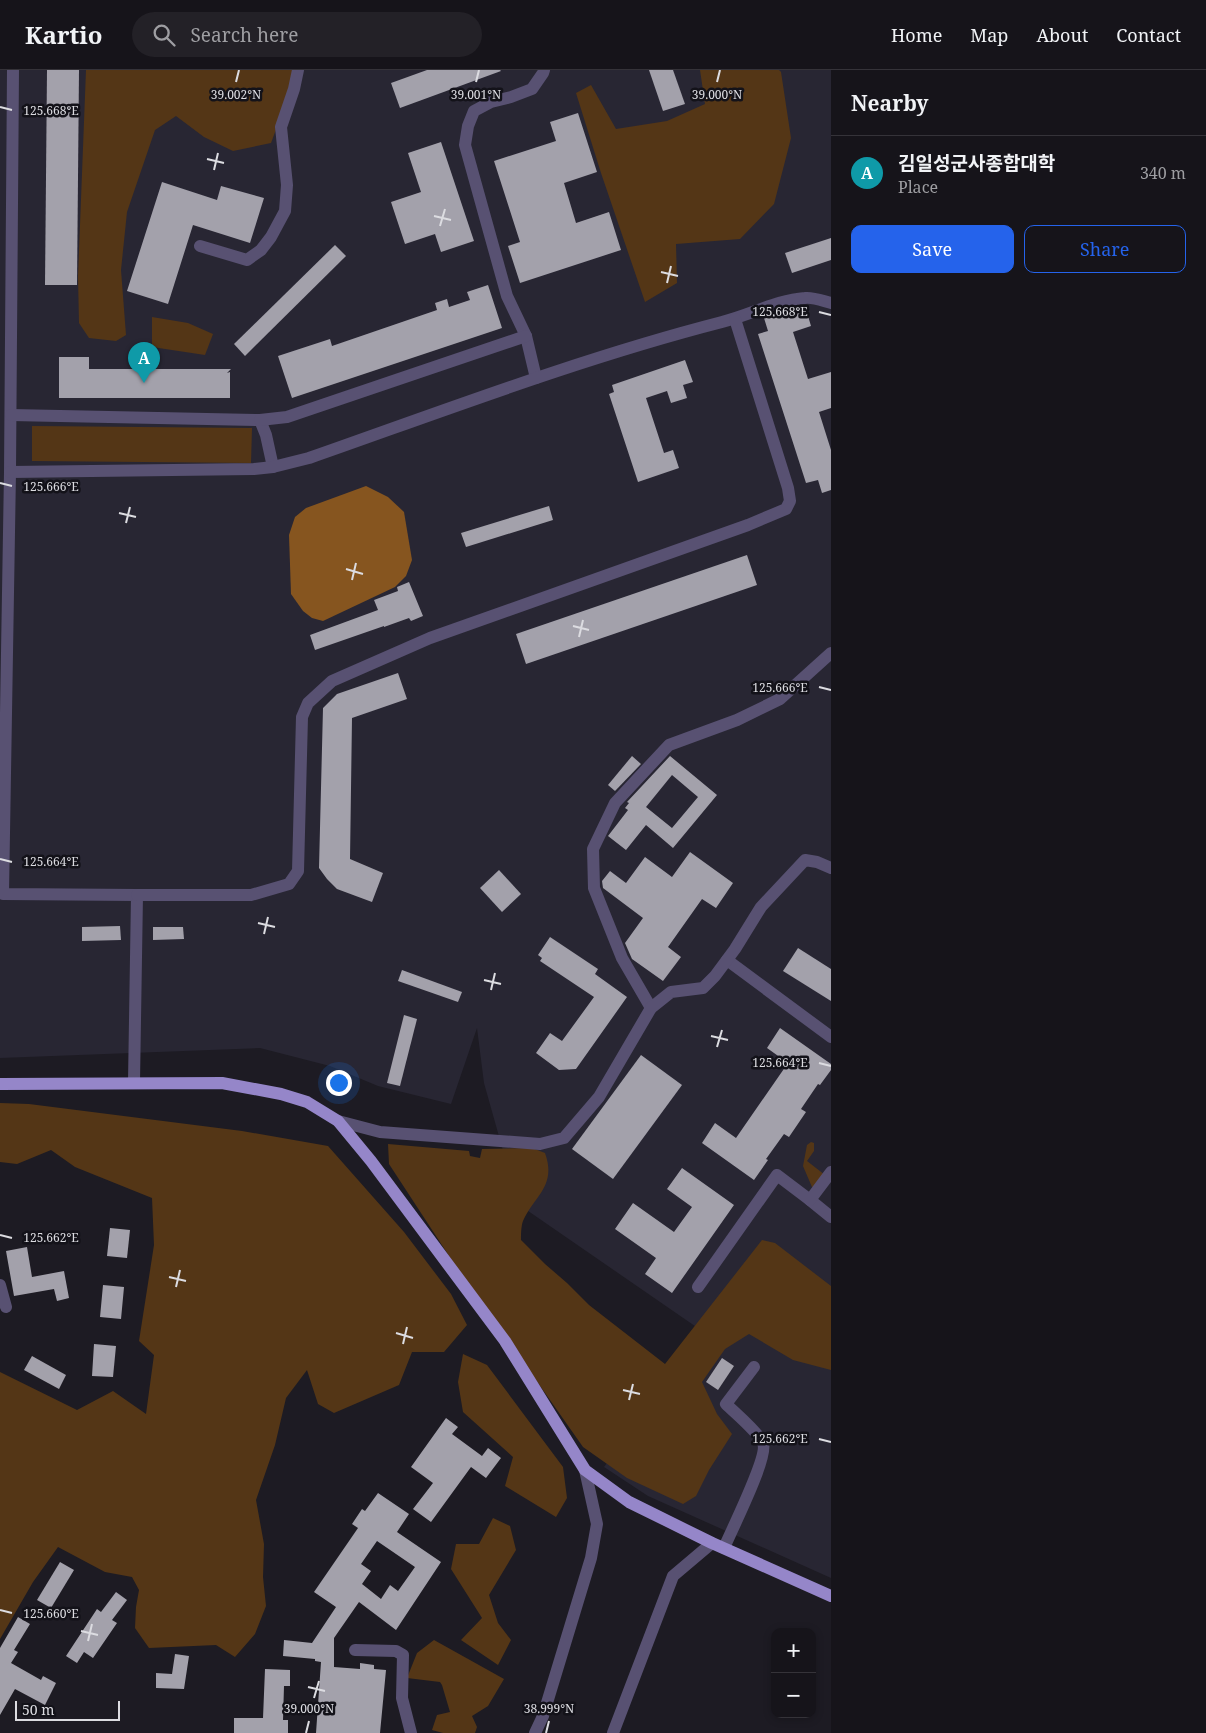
<!DOCTYPE html>
<html lang="en">
<head>
<meta charset="utf-8">
<style>
  :root { --surface:#16141a; --page:#232127; --text:#f1f3f6; --muted:#9e9ea2; --line:#353339; --accent:#2563eb }
  body { margin:0; font-family:"Noto Serif","Noto Sans KR",serif; background:var(--page); color:var(--text) }
  .controls { position:absolute; right:15px; bottom:15px; display:grid; overflow:hidden; border-radius:10px; box-shadow:0 2px 8px #0003 }
  .controls button { width:45px; height:45px; display:grid; place-items:center; padding:0; border:0; border-bottom:1px solid var(--line); background:var(--surface); color:var(--text); font:25px sans-serif }
  .scale { position:absolute; left:15px; bottom:12px; width:105px; box-sizing:border-box; padding-left:5px; border:2px solid #dcdce1; border-top:0; font-size:14px; line-height:18px; white-space:nowrap; color:#dcdce1; -webkit-text-stroke:4px #131219; paint-order:stroke }
  .you { position:absolute; left:338px; top:1012px; width:18px; height:18px; margin:-12px; border:4px solid #fff; border-radius:50%; background:#1a73e8; box-shadow:0 0 0 8px #1a73e833 }
  .badge { display:grid; place-items:center; width:32px; height:32px; border-radius:50%; background:var(--accent); color:#fff; font-size:16px; font-weight:700 }
  .pin { position:absolute; translate:-50% -41px; filter:drop-shadow(0 1px 2px #0008) }
  .pin::after { content:''; position:absolute; top:26px; width:18px; height:15px; background:inherit; clip-path:polygon(0 0,100% 0,50% 100%) }
  .list { margin:0; padding:0; list-style:none }
  h2 { display:flex; justify-content:space-between; align-items:center; height:65px; margin:0; padding:0 20px; font-size:21px }
  h2 small { font-size:16px; font-weight:400; color:var(--muted) }
  .list li { display:grid; grid-template-columns:32px 1fr auto; gap:15px; align-items:center; box-sizing:border-box; height:75px; padding:0 20px; border-top:1px solid var(--line) }
  .list b { display:block; font-size:19px; white-space:nowrap }
  .list p { margin:0; font-size:16px; white-space:nowrap; color:var(--muted) }
  .list em { font-size:16px; font-style:normal; color:var(--muted) }
  .actions { display:flex; gap:10px; padding:15px 20px }
  .actions a { flex:1; padding:11px 0; border:1px solid var(--accent); border-radius:10px; text-align:center; font-size:18px; color:var(--accent) }
  .actions .main { background:var(--accent); color:#fff }
  .icon { flex:none; width:28px; height:28px; fill:none; stroke:currentColor; stroke-width:2; stroke-linecap:round; stroke-linejoin:round }
  .map { position:relative; flex:none; width:831px; height:1663px; overflow:hidden }
  header { display:flex; align-items:center; gap:30px; box-sizing:border-box; height:70px; padding:0 25px; background:var(--surface); border-bottom:1px solid var(--line) }
  header strong { font-size:24px }
  nav { display:flex; gap:28px; margin-inline-start:auto; font-size:18px }
  .search { width:350px; height:45px; background:var(--page); display:flex; align-items:center; gap:12px; box-sizing:border-box; padding:0 18px; border-radius:28px; color:var(--muted); font-size:19px }
  main { display:flex }
  aside { flex:1; background:var(--surface) }
  .map>svg:first-child { display:block }
</style>
</head>
<body>
<header>
<strong>Kartio</strong>
<div class="search"><svg class="icon" aria-label="search" viewBox="0 0 24 24"><circle cx="10" cy="10" r="6"/><path d="M15 15l6 6"/></svg>Search here</div>
<nav><a>Home</a><a>Map</a><a>About</a><a>Contact</a></nav>
</header>
<main>
<div class="map">
<svg width="831" height="1663" viewBox="0 0 831 1663">
  <rect width="100%" height="100%" fill="#1d1b23"/>
  <polygon fill="#282633" points="0,0 831,0 831,1508 648,1426 604,1397 705,1263 518,1134 484,1013 477,958 451,1034 378,1016 330,996 260,978 0,988"/>
  <g fill="#543616">
    <polygon points="86,0 298,0 271,73 233,81 204,67 176,46 155,60 127,142 121,200 126,265 116,271 89,268 79,253 78,207"/>
    <polygon points="700,0 779,0 781,2 791,68 774,134 740,169 676,174 677,213 645,232 601,103 576,23 591,15 616,59 667,51 705,34"/>
    <polygon points="152,247 188,253 213,264 205,285 152,277"/>
    <polygon points="32,356 252,358 251,393 32,391"/>
    <polygon points="0,1033 29,1034 242,1061 328,1076 404,1162 451,1224 467,1255 444,1282 412,1282 399,1315 334,1343 318,1334 307,1300 286,1328 275,1375 256,1430 264,1474 263,1507 266,1536 255,1564 235,1587 216,1575 149,1578 135,1558 136,1537 139,1520 132,1507 105,1502 58,1477 33,1512 0,1569 0,1302 77,1340 113,1321 146,1344 154,1285 139,1271 154,1175 152,1128 75,1097 51,1080 17,1094 0,1092"/>
    <polygon points="811,1072 814,1073 814,1081 807,1091 825,1105 814,1118 812,1117 803,1096 807,1075"/>
    <path d="M388 1074 469 1081 470 1086 480 1088 482 1079 532 1078 545 1083C557 1116 534 1126 523 1151 521 1156 521 1165 521 1170L545 1194 567 1213 589 1235 665 1294 762 1170 775 1173 831 1216V1300L793 1290 749 1264 725 1279 702 1312 717 1344 732 1364 709 1400 696 1426 683 1434 627 1408 583 1377 453 1192 389 1094Z"/>
    <polygon points="463,1284 487,1295 563,1397 567,1428 556,1447 505,1416 513,1387 463,1342 458,1312"/>
    <polygon points="493,1448 510,1456 516,1480 489,1525 498,1553 511,1570 498,1595 461,1570 482,1548 451,1499 456,1474 479,1474"/>
    <polygon points="434,1570 504,1609 488,1636 472,1646 477,1657 475,1663 443,1663 432,1660 437,1645 450,1642 442,1615 440,1612 407,1608 417,1583"/>
  </g>
  <polygon fill="#86551f" points="366,416 388,427 404,442 412,490 406,506 395,517 323,551 312,548 303,541 291,524 289,465 295,447 306,438"/>
  <g fill="#a3a1ab" fill-rule="evenodd">
    <polygon points="47,0 79,0 77,215 45,215"/>
    <polygon points="427,0 500,0 501,1 400,38 391,13"/>
    <polygon points="649,0 673,0 685,34 663,41"/>
    <polygon points="578,43 597,102 564,113 576,153 609,142 621,180 520,213 508,176 520,172 494,91 556,71 550,52"/>
    <polygon points="441,72 474,171 441,182 435,164 405,174 391,132 421,122 408,83"/>
    <polygon points="162,112 217,130 221,116 264,128 250,173 193,155 168,234 127,221"/>
    <polygon points="831,168 831,190 792,203 785,183"/>
    <polygon points="335,175 346,186 245,286 234,274"/>
    <polygon points="488,215 502,258 292,328 278,286 330,269 332,276 437,240 435,233 447,229 449,237 470,230 467,222"/>
    <polygon points="805,236 811,256 793,262 808,309 831,302 831,338 819,342 831,380 831,420 822,423 818,410 806,413 758,264 768,261 764,248"/>
    <polygon points="59,287 89,287 89,299 231,299 227,303 230,302 230,328 59,328"/>
    <polygon points="685,290 693,312 683,315 687,328 671,333 667,321 646,328 664,383 673,380 679,398 638,412 609,324 614,322 612,315"/>
    <polygon points="549,436 553,450 466,477 461,463"/>
    <polygon points="747,485 757,515 526,594 516,564"/>
    <polygon points="409,512 423,546 411,551 409,548 384,557 384,556 315,580 310,565 378,540 374,530 398,521 397,517"/>
    <polygon points="398,603 407,629 352,648 350,789 383,803 372,832 337,819 327,809 319,798 323,638 337,624"/>
    <polygon points="632,686 641,694 615,721 608,715"/>
    <path d="M670 686 717 725 673 778 646 755 626 780 608 766 628 740 625 738 629 733 627 732ZM672 705 698 727 672 758 646 737Z"/>
    <polygon points="690,782 733,813 716,838 702,829 668,877 681,887 663,911 632,889 625,873 643,848 603,818 602,811 610,801 626,813 645,787 672,807"/>
    <polygon points="499,800 521,824 502,842 480,818"/>
    <polygon points="120,856 121,870 82,871 82,857"/>
    <polygon points="153,857 183,857 184,869 153,870"/>
    <polygon points="550,867 598,899 595,904 627,927 576,999 559,1000 536,983 550,963 562,971 594,927 540,891 542,888 538,885"/>
    <polygon points="798,878 831,899 831,931 783,901"/>
    <polygon points="402,900 462,922 458,932 398,911"/>
    <polygon points="404,945 417,949 400,1016 387,1013"/>
    <polygon points="780,958 831,994 831,1000 820,1015 818,1014 801,1039 806,1042 789,1067 784,1064 766,1089 768,1090 754,1110 702,1073 715,1053 736,1068 788,993 767,978"/>
    <polygon points="641,985 682,1015 613,1109 572,1079"/>
    <polygon points="682,1098 734,1135 672,1223 645,1204 656,1188 615,1159 633,1133 674,1162 692,1137 667,1119"/>
    <polygon points="110,1158 130,1160 127,1188 107,1186"/>
    <polygon points="27,1177 32,1207 64,1201 69,1228 57,1231 54,1219 14,1226 6,1181"/>
    <polygon points="103,1215 124,1217 121,1249 100,1247"/>
    <polygon points="94,1274 116,1276 113,1307 92,1306"/>
    <polygon points="32,1286 66,1305 59,1319 24,1300"/>
    <polygon points="722,1288 734,1296 718,1320 706,1312"/>
    <polygon points="446,1348 458,1357 452,1364 482,1386 488,1378 501,1388 486,1408 471,1397 431,1452 413,1439 433,1413 411,1397"/>
    <path d="M378 1423 409 1444 397 1462 441 1492 396 1560 359 1532 334 1568V1597L360 1599V1593L374 1595V1599L386 1600 380 1663H316L321 1592 315 1591V1589L283 1586 284 1570 312 1573 336 1537 314 1522 358 1458 352 1454 362 1439 365 1441ZM377 1471 415 1497 398 1521 390 1515 381 1529 362 1514 371 1501 361 1494Z"/>
    <polygon points="60,1492 74,1500 51,1538 37,1530"/>
    <polygon points="116,1522 127,1530 112,1550 117,1553 93,1588 84,1582 77,1593 66,1586 97,1539 101,1542"/>
    <polygon points="18,1547 30,1554 14,1580 18,1582 11,1593 41,1610 43,1606 56,1613 45,1635 15,1619 0,1645 0,1578"/>
    <polygon points="175,1584 189,1586 184,1619 156,1618 156,1603 172,1604"/>
    <polygon points="265,1599 290,1600 290,1616 284,1616 283,1650 288,1650 288,1663 234,1663 234,1648 263,1648"/>
  </g>
  <g fill="none" stroke-linecap="round" stroke-linejoin="round">
    <g stroke="#585172" stroke-width="12">
      <polyline points="13,0 10,402 3,824 137,825 134,1012"/>
      <polyline points="200,176 247,190 261,180 271,167 285,141 287,115 281,57 294,19 298,0"/>
      <polyline points="536,308 526,266 507,226 465,75 468,56 474,41 491,32 511,27 532,19 543,3 544,0"/>
      <polyline points="11,345 260,350 266,365 273,397"/>
      <polyline points="260,350 287,347 526,266"/>
      <path d="M10 402 254 399 273 397 309 388C446 340 582 288 722 252 751 245 776 230 805 228 813 227 823 231 831 233"/>
      <polyline points="137,825 251,825 289,814 298,801 302,647 308,633 332,611 430,568 748,455 786,439 790,431 788,418 735,249"/>
      <polyline points="727,890 831,967"/>
      <polyline points="651,938 622,888 594,818 593,779 615,733 669,675 737,650 780,629 831,583"/>
      <polyline points="338,1051 380,1062 540,1074 564,1068 599,1027 651,938 671,922 703,918 715,906 735,879 761,837 805,790 817,792 831,798"/>
      <polyline points="810,1130 831,1147"/>
      <polyline points="0,1215 6,1237"/>
      <polyline points="698,1217 777,1105 810,1130 831,1102"/>
      <path d="M724 1478C731 1461 769 1386 763 1373 758 1362 735 1343 726 1334L754 1297"/>
      <polyline points="355,1580 396,1581 403,1585 402,1628 411,1663"/>
      <polyline points="535,1663 543,1646 591,1488 597,1454 585,1400"/>
      <polyline points="613,1663 673,1506 712,1473"/>
    </g>
    <polyline stroke="#9586c9" stroke-width="12" points="0,1014 222,1013 281,1024 307,1032 338,1051 371,1091 505,1271 585,1400 629,1432 712,1473 831,1526"/>
  </g>
  <path fill="none" stroke="#dcdce1" stroke-width="2" d="M236 12 239 0M476 12 479 0M717 12 720 0M0 37 12 40M207 89 224 93M214 100 218 83M434 146 451 150M440 156 445 139M661 202 678 206M667 213 671 196M819 242 831 245M0 413 12 416M119 443 136 447M126 453 130 437M346 499 363 504M352 510 356 493M573 556 589 560M579 567 583 550M819 617 831 620M0 789 12 792M258 853 275 857M264 864 268 847M484 910 501 914M491 920 495 903M711 966 728 970M717 977 722 960M819 993 831 996M0 1165 12 1168M169 1207 186 1211M176 1217 180 1200M396 1263 413 1268M403 1274 407 1257M623 1320 640 1324M629 1330 633 1314M819 1369 831 1372M0 1540 12 1543M81 1561 98 1565M88 1571 92 1554M308 1617 325 1621M314 1628 319 1611M306 1663 309 1651M546 1663 549 1651"/>
  <g font-size="12" text-anchor="middle" fill="#dcdce1" stroke="#131219" stroke-width="5" stroke-linejoin="round" paint-order="stroke">
    <text x="236" y="29">39.002°N</text>
    <text x="476" y="29">39.001°N</text>
    <text x="717" y="29">39.000°N</text>
    <text x="51" y="45">125.668°E</text>
    <text x="780" y="246">125.668°E</text>
    <text x="51" y="421">125.666°E</text>
    <text x="780" y="622">125.666°E</text>
    <text x="51" y="796">125.664°E</text>
    <text x="780" y="997">125.664°E</text>
    <text x="51" y="1172">125.662°E</text>
    <text x="780" y="1373">125.662°E</text>
    <text x="51" y="1548">125.660°E</text>
    <text x="309" y="1643">39.000°N</text>
    <text x="549" y="1643">38.999°N</text>
  </g>
</svg>
<div class="controls">
<button>+</button>
<button>−</button>
</div>
<div class="scale">50 m</div>
<div class="you"></div>
<div class="pin badge" style="left:144px;top:313px;background:#0f9aa8">A</div>
</div>
<aside>
<h2>Nearby<small></small></h2>
<ul class="list">
<li><span class="badge" style="background:#0f9aa8">A</span><div><b>김일성군사종합대학</b><p>Place</p></div><em>340 m</em></li>
</ul>
<div class="actions"><a class="main">Save</a><a>Share</a></div>
</aside>
</main>
</body>
</html>
